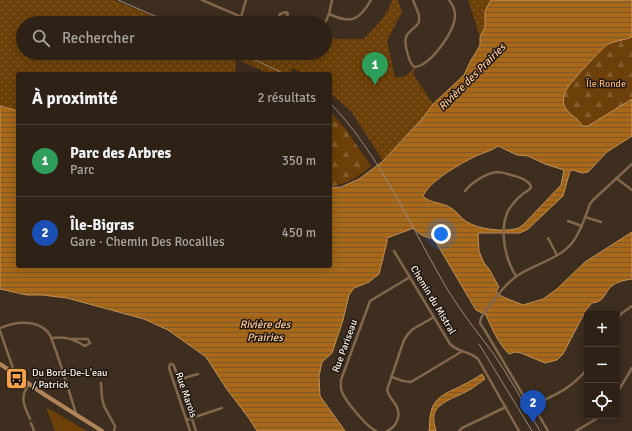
<!DOCTYPE html>
<html lang="fr">
<head>
<meta charset="utf-8">
<style>
  :root { --surface:#2e2217; --page:#362a20; --text:#f1f3f6; --muted:#a7a4a1; --line:#493f36; --accent:#f6a246 }
  body { margin:0; font-family:Signika,sans-serif; background:var(--page); color:var(--text) }
  .controls { position:absolute; right:12px; bottom:12px; display:grid; overflow:hidden; border-radius:4px; box-shadow:0 2px 10px #0003 }
  .controls button { width:36px; height:36px; display:grid; place-items:center; padding:0; border:0; border-bottom:1px solid var(--line); background:var(--surface); color:var(--text); font:20px sans-serif }
  .you { position:absolute; left:441px; top:234px; width:14px; height:14px; margin:-10px; border:3px solid #fff; border-radius:50%; background:#1a73e8; box-shadow:0 0 0 6px #1a73e833 }
  .badge { display:grid; place-items:center; width:26px; height:26px; border-radius:50%; background:var(--accent); color:#fff; font-size:13px; font-weight:700 }
  .pin { position:absolute; translate:-50% -33px; filter:drop-shadow(0 1px 2px #0008) }
  .pin::after { content:''; position:absolute; top:21px; width:14px; height:12px; background:inherit; clip-path:polygon(0 0,100% 0,50% 100%) }
  .list { margin:0; padding:0; list-style:none }
  h2 { display:flex; justify-content:space-between; align-items:center; height:52px; margin:0; padding:0 16px; font-size:17px }
  h2 small { font-size:13px; font-weight:400; color:var(--muted) }
  .list li { display:grid; grid-template-columns:26px 1fr auto; gap:12px; align-items:center; box-sizing:border-box; height:72px; padding:0 16px; border-top:1px solid var(--line) }
  .list b { display:block; font-size:15px; white-space:nowrap }
  .list p { margin:0; font-size:13px; white-space:nowrap; color:var(--muted) }
  .list em { font-size:13px; font-style:normal; color:var(--muted) }
  .icon { flex:none; width:22px; height:22px; fill:none; stroke:currentColor; stroke-width:2; stroke-linecap:round; stroke-linejoin:round }
  .map { position:relative; flex:none; width:632px; height:431px; overflow:hidden }
  .search { position:absolute; background:var(--surface); box-shadow:0 2px 10px #0003; left:16px; top:16px; width:316px; height:44px; display:flex; align-items:center; gap:10px; box-sizing:border-box; padding:0 14px; border-radius:22px; color:var(--muted); font-size:15px }
  .panel { position:absolute; background:var(--surface); box-shadow:0 2px 10px #0003; left:16px; top:72px; width:316px; height:196px; border-radius:4px }
  .map>svg:first-child { display:block }
</style>
</head>
<body>
<div class="map">
<svg width="632" height="431" viewBox="0 0 632 431">
  <defs>
    <pattern id="forest-firs" width="22" height="20" patternUnits="userSpaceOnUse"><rect width="22" height="20" fill="#6c4008"/><path d="M5 1l3.5 6h-7zM16 11l3.5 6h-7z" fill="#825c2c"/></pattern>
    <pattern id="park-dots" width="8" height="8" patternUnits="userSpaceOnUse"><rect width="8" height="8" fill="#6c4008"/><path d="M2 2h.1M6 6h.1" fill="none" stroke="#825c2c" stroke-width="1.8" stroke-linecap="round"/></pattern>
    <pattern id="water-rules" width="6" height="5" patternUnits="userSpaceOnUse"><rect width="6" height="5" fill="#a86818"/><path d="M0 2.5h6" fill="none" stroke="#7e592c"/></pattern>
  </defs>
  <rect width="100%" height="100%" fill="#3d2e1f"/>
  <polygon fill="#6c4008" points="46,407 87,431 55,431"/>
  <g fill="url(#forest-firs)">
    <path d="M632 37V99L588 126H582C578 117 568 115 564 105 562 100 565 92 568 87 570 82 603 47 608 44 615 41 624 40 632 37Z"/>
    <path d="M330 111 347 131 371 166C358 177 347 184 330 187Z"/>
  </g>
  <g fill="url(#park-dots)">
    <path d="M0 0H114L170 23H23V53H244L249 55 250 53H325V36L336 39H364C375 27 388 16 392 0H398L402 12 387 41 395 78 406 76 415 67 413 74 433 104 422 119 383 161 351 111 330 93V74H304L292 68 291 74H270L236 59 235 74H18V162L0 156Z"/>
    <polygon points="468,0 491,0 485,11 485,27 480,37"/>
  </g>
  <g fill="url(#water-rules)" stroke="#c09055" fill-rule="evenodd">
    <path d="M491 0H632V37C624 40 615 41 608 44 603 47 570 83 568 87 565 92 562 100 564 105 568 115 578 117 582 126H588L632 99V136L607 152 588 172 582 173 573 170 570 171 563 196 528 229 520 233H478L479 251 484 263 489 269 499 287 496 292 503 297 523 305 543 299 557 289 585 262 632 232V279C626 280 619 281 613 285 604 291 606 302 592 303L586 310 563 354 557 360 545 363 521 353 515 352 509 354C498 343 492 329 486 315L476 310 434 239C425 237 419 235 414 228L387 238V242L379 274 369 282 354 288 349 295 343 320 332 353 322 362 319 376 320 396 345 431H257L248 417 226 388 206 357 168 330 144 319 67 298 42 295H27L0 289V106L15 110 18 113V266H330V188L341 187 359 179 383 161 422 119 433 104 464 75 471 60 475 54 480 45V37L485 27V11ZM498 146 517 155 528 156 545 164 564 170 561 185 523 225C521 226 518 229 515 229 502 232 478 229 467 222 461 219 457 211 451 208 443 202 430 204 423 196 431 180 457 166 472 158 481 153 490 152 498 146Z"/>
    <path d="M482 374 485 379C480 382 475 387 469 390 460 396 436 402 434 415 433 421 435 426 436 431H429C430 425 429 419 431 412 435 395 450 392 463 385 469 382 476 378 482 374Z"/>
  </g>
  <g fill="none" stroke-linecap="round" stroke-linejoin="round">
    <g stroke="#83674c" stroke-width="2.5">
      <polyline points="202,0 256,23"/>
      <path d="M413 0 419 15V22C416 28 408 31 406 37 404 43 409 65 415 67 431 65 455 31 455 15 455 9 452 4 449 0"/>
      <path d="M329 14C351 24 359 21 371 0"/>
      <polyline points="241,17 246,0"/>
      <polyline points="277,23 280,14 286,12 288,14 284,23"/>
      <polyline points="325,23 329,14 332,0"/>
      <polyline points="616,178 632,190"/>
      <path d="M465 191C471 183 486 173 497 172 503 172 510 175 515 176 521 178 528 180 531 186L530 189C522 194 513 202 508 211 499 230 505 259 516 276"/>
      <polyline points="585,217 601,222"/>
      <polyline points="568,221 582,226"/>
      <polyline points="548,238 557,255"/>
      <path d="M394 251 450 344C459 353 470 351 478 359L519 431"/>
      <polyline points="617,319 622,313 632,306"/>
      <path d="M0 328C14 322 35 319 47 331 52 336 53 345 56 351 63 372 70 393 76 414"/>
      <polyline points="0,331 15,374"/>
      <path d="M51 338C65 336 73 339 85 346L90 343 88 339H72"/>
      <polyline points="392,377 403,381 411,382 461,352"/>
      <polyline points="177,380 198,374"/>
      <polyline points="101,383 102,398 104,406 115,426 114,431"/>
      <path d="M29 384C19 398 24 405 30 419"/>
      <polyline points="617,393 632,368"/>
      <path d="M533 405C555 395 571 389 587 369"/>
      <polyline points="186,420 222,408"/>
      <polyline points="31,423 34,431"/>
      <polyline points="190,431 169,368 170,364 172,364 174,366 196,431"/>
      <path d="M376 431C367 427 346 402 342 392 340 388 341 384 341 380L370 301 410 277"/>
      <path d="M387 431C396 427 401 417 397 407 394 401 389 397 387 390L404 340 408 334 413 329 434 317"/>
      <polyline points="459,431 462,428 506,407"/>
      <path d="M548 431 533 405 526 400 484 329 480 323 481 318C487 307 506 283 517 276 534 264 558 260 572 243 581 232 585 217 590 204L593 200 632 164"/>
      <polyline points="576,431 601,416"/>
    </g>
    <polyline stroke="#b18559" stroke-width="4" points="0,364 45,395 102,431"/>
    <g stroke="#988b7f" stroke-width="1">
      <polyline points="118,0 171,23"/>
      <polyline points="240,53 285,74"/>
      <path d="M330 103C380 154 412 230 449 292 462 313 478 333 493 353 510 378 525 405 540 431"/>
      <polyline points="479,344 532,431"/>
    </g>
  </g>
  <defs>
    <symbol id="bus-square" viewBox="-11 -11 22 22"><rect x="-9" y="-9" width="18" height="18" rx="4" fill="#f6a246" stroke="#1e1711"/><path d="M-5-6H5V4H4V6H2V4H-2V6H-4V4H-5ZM-3.5-4V0h7V-4ZM-3.5 1.2v1.5H-2V1.2ZM2 1.2v1.5H3.5V1.2Z" fill="#111"/></symbol>
  </defs>
  <g fill-rule="evenodd">
    <use href="#bus-square" x="4" y="366" width="25" height="25"/>
  </g>
  <g text-anchor="middle" dominant-baseline="central" stroke-width="3" stroke-linejoin="round" paint-order="stroke">
    <g font-size="10" fill="#f5b069" stroke="#1e1711">
      <text x="606" y="84">Île Ronde</text>
    </g>
    <g font-size="10" fill="#f7ede4" stroke="#1e1711">
      <text transform="translate(433 300) rotate(59)">Chemin du Mistral</text>
      <text transform="translate(345 346) rotate(-70)">Rue Pariseau</text>
      <text transform="translate(186 395) rotate(71)">Rue Marois</text>
    </g>
    <g font-size="10" fill="#f7ede4" stroke="#1e1711" text-anchor="start">
      <text x="32" y="373">Du Bord-De-L'eau<tspan x="32" dy="12">/ Patrick</tspan></text>
    </g>
    <g font-size="11" font-style="italic" fill="#fdc895" stroke="#1e1711">
      <text transform="translate(472 77) rotate(-45)">Rivière des Prairies</text>
      <text x="265" y="324">Rivière des<tspan x="265" dy="13">Prairies</tspan></text>
    </g>
  </g>
</svg>
<div class="controls">
<button>+</button>
<button>−</button>
<button><svg class="icon" aria-label="locate" viewBox="0 0 24 24"><circle cx="12" cy="12" r="6"/><path d="M12 2v4M12 18v4M2 12h4M18 12h4"/></svg></button>
</div>
<div class="you"></div>
<div class="pin badge" style="left:375px;top:85px;background:#2e9e5b">1</div>
<div class="pin badge" style="left:533px;top:423px;background:#1a4fb4">2</div>
<div class="search"><svg class="icon" aria-label="search" viewBox="0 0 24 24"><circle cx="10" cy="10" r="6"/><path d="M15 15l6 6"/></svg>Rechercher</div>
<section class="panel">
<h2>À proximité<small>2 résultats</small></h2>
<ul class="list">
<li><span class="badge" style="background:#2e9e5b">1</span><div><b>Parc des Arbres</b><p>Parc</p></div><em>350 m</em></li>
<li><span class="badge" style="background:#1a4fb4">2</span><div><b>Île-Bigras</b><p>Gare · Chemin Des Rocailles</p></div><em>450 m</em></li>
</ul>
</section>
</div>
</body>
</html>
